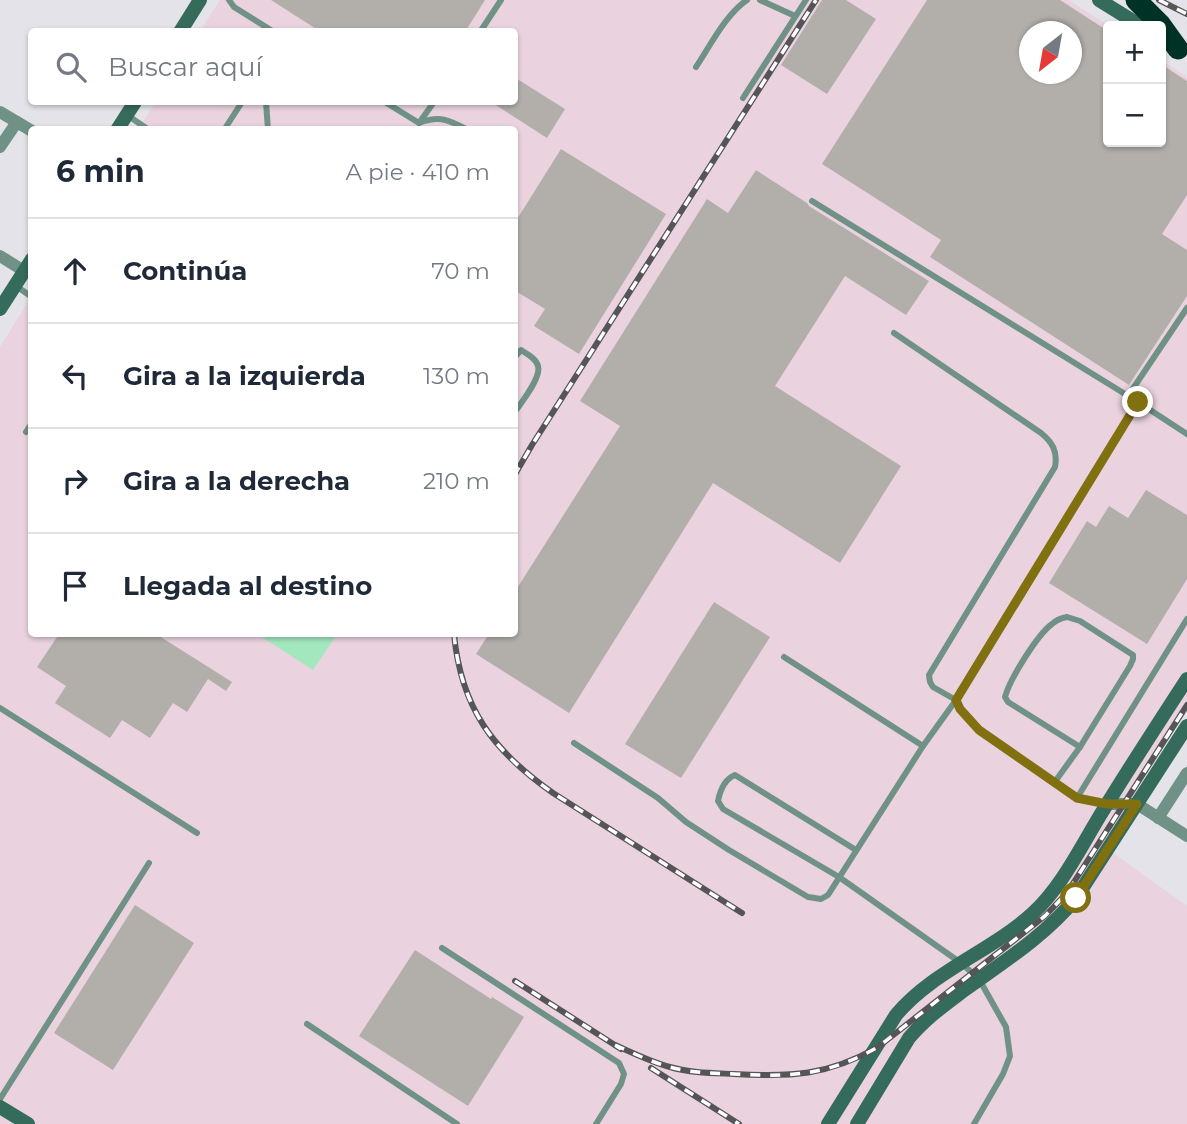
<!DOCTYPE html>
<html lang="es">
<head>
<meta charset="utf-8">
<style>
  :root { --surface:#fff; --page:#f2f2f3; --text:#1f2937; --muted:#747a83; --line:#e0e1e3 }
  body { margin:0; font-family:Montserrat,sans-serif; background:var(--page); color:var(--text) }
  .controls { position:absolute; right:21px; top:21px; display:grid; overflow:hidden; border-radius:7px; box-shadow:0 2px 5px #0004 }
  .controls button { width:63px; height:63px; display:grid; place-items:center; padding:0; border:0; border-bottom:2px solid var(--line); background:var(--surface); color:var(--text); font:35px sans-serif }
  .compass { position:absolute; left:1019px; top:21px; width:63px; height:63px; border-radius:50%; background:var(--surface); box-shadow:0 2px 5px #0004; rotate:211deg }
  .stop { position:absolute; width:21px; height:21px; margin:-16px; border:5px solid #807010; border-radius:50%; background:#fff }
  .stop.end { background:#807010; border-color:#fff; box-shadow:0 2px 7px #0008 }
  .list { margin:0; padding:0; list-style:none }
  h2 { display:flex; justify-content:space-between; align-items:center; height:91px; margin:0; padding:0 28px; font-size:30px }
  h2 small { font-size:23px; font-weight:400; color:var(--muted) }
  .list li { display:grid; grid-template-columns:46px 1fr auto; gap:21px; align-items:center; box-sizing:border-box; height:105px; padding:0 28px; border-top:2px solid var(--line) }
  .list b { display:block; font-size:26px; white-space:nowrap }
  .list em { font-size:23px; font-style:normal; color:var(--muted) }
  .icon { flex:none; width:38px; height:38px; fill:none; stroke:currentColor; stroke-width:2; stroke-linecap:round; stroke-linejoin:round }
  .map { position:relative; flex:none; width:1187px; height:1124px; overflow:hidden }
  .search { position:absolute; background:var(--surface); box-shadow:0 2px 5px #0004; left:28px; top:28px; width:490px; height:77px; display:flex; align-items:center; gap:18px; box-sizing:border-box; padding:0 24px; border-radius:7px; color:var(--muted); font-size:26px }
  .panel { position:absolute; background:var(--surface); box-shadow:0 2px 5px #0004; left:28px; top:126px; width:490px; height:511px; border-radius:7px }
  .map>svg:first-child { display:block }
</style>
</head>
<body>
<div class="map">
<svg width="1187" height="1124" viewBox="0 0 1187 1124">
  <rect width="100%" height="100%" fill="#e4e3e9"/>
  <path fill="#ead3df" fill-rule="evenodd" d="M220 0H1069L1109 26 1108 142H1161V60L1187 77V700L1105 847 1187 906V1124H0V347L31 297 32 634H514V130L138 129 156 102H514V32L200 31ZM1030 32H1072V74H1030Z"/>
  <polygon fill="#a3e7be" points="257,634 337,634 313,670"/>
  <g fill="#b2afab" fill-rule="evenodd">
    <polygon points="271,0 485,0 465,32 321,32"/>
    <polygon points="822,0 846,0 876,19 827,94 781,65"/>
    <path d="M927 0H1060L1108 31V142H1161V64L1187 81V195L1162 234 1187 250V296L1129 385 930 257 941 240 822 164ZM1030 32H1072V74H1030Z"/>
    <polygon points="514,77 565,109 547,138 491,102 514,102"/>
    <polygon points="561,149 666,214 579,354 534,326 545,309 514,290 514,224"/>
    <polygon points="756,170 807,203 809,206 929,281 906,315 845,276 775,386 901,466 840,563 713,483 569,713 476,654 489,634 514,634 514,593 620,426 580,401 707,199 728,213"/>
    <polygon points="1146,490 1187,515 1187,579 1147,644 1049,583 1087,521 1096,527 1109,506 1128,518"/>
    <polygon points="714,602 770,637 681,778 625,744"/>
    <polygon points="59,634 156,634 232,682 226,691 208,679 187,712 173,703 150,738 122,720 110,738 55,703 66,686 37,667"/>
    <polygon points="135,905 194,943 113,1070 54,1033"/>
    <polygon points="415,950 491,999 492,997 524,1017 468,1106 359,1036"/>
  </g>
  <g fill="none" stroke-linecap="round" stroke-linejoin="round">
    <g stroke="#709286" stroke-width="6">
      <polyline points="229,0 234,7 274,32"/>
      <polyline points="760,0 795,16"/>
      <polyline points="480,32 501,0"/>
      <path d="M696 67C710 46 726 14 747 0"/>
      <polyline points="743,98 806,0"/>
      <polyline points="266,102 268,130"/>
      <path d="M385 102 419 123C440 115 449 120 468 130"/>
      <polyline points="127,115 149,130"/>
      <polyline points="419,123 434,102"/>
      <polyline points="224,130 242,102"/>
      <polyline points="812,201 1138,402 1187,434"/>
      <polyline points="16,286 32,297"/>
      <path d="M894 333 1041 433C1052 442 1058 451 1055 467L929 675 930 682 933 687 956 700 960 709 979 729 1002 747 1077 798 1105 804"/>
      <path d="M514 358 521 350C527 354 536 358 538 366 542 377 521 403 514 413"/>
      <polyline points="1128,396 1187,308"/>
      <polyline points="26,432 32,423"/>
      <path d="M1067 617 1080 621 1133 655V659L1130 666 1080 747 1008 702 1005 697C1010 679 1037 635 1052 624 1056 620 1062 618 1067 617Z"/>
      <polyline points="784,657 923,746"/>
      <polyline points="0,708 197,833"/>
      <polyline points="574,743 658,798 686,822 729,850 808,897 821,899 828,895 923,746 956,700 1138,402"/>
      <polyline points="1054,783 1080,747"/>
      <polyline points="1077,798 1187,619"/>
      <path d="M856 850 735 775C725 779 720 791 718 801L723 809 839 877 961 963 979 979 1006 1027 1010 1056 1003 1074 974 1124"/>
      <polyline points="442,948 619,1063 624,1074 621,1084 596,1124"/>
      <polyline points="307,1024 457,1124"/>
      <polyline points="0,1099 149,863"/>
    </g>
    <g stroke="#709286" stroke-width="12">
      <polyline points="0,112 32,131"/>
      <polyline points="0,147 17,122"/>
      <polyline points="0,256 24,271"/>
      <polyline points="1107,804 1137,804 1187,836"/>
      <polyline points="1158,818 1187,773"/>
    </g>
    <g stroke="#356b5a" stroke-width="14">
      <polyline points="1099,0 1141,26"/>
      <polyline points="180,32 200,0"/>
      <polyline points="117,130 135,102"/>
      <polyline points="0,309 32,259"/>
      <polyline points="0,1107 28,1124"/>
      <path d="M828 1124 896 1015C933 971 990 952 1032 914 1063 886 1082 844 1104 809 1131 765 1159 722 1187 679"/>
      <path d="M857 1124 909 1038C925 1019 943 1006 963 991 1002 963 1045 936 1076 898L1187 726"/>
    </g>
    <polyline stroke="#003225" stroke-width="21" points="1136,0 1160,24 1178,49"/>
    <defs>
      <g id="rail">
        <polyline points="1159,0 1187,14"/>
        <polyline points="514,476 532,445 816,0"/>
        <path d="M454 634C461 708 493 751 553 793L742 913"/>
        <polyline points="515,981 621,1049"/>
        <path d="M615 1045C633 1053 651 1062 670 1067 691 1073 712 1073 734 1074 791 1077 827 1076 878 1047L1045 916 1065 895 1074 882 1187 705"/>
        <polyline points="651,1068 739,1124"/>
      </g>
    </defs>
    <use href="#rail" stroke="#555457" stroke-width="6"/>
    <use href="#rail" stroke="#fff" stroke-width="3.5" stroke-dasharray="10" stroke-linecap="butt"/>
  </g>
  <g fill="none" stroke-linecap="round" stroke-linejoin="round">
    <polyline stroke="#807010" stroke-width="9" points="1076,898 1137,804 1107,804 1077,798 979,730 960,709 956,700 1138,402"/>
  </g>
</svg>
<div class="controls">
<button>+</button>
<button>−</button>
</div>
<svg class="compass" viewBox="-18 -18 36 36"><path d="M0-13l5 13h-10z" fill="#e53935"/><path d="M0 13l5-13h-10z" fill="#747a83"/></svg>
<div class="stop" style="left:1076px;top:898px"></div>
<div class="stop end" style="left:1138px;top:402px"></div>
<div class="search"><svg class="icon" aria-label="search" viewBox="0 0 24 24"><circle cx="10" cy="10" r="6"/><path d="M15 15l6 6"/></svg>Buscar aquí</div>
<section class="panel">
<h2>6 min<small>A pie · 410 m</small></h2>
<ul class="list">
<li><svg class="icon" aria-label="ahead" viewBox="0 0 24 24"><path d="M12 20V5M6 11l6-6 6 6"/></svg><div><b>Continúa</b></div><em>70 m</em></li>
<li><svg class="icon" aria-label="left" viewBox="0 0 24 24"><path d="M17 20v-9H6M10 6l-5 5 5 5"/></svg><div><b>Gira a la izquierda</b></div><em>130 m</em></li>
<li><svg class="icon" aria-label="right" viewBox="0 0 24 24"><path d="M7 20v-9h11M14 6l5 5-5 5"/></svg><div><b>Gira a la derecha</b></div><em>210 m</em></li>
<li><svg class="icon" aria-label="arrive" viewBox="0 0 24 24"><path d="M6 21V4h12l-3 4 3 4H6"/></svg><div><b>Llegada al destino</b></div></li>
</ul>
</section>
</div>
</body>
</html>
